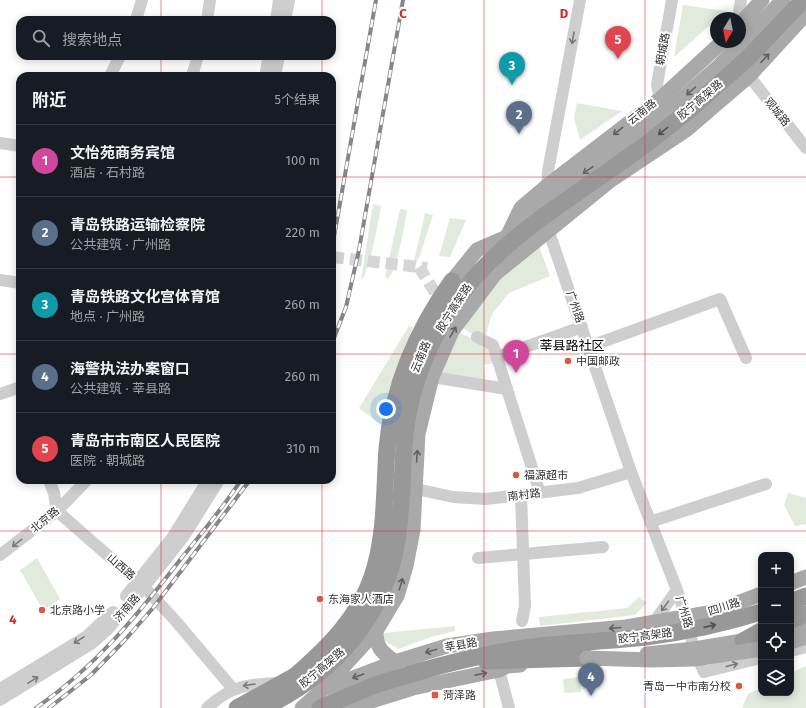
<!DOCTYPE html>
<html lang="zh">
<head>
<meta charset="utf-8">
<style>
  :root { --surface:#171b24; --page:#20242c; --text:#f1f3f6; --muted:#9ea1a6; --line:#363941; --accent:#d95a43 }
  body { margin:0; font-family:"Fira Sans","Noto Sans SC",sans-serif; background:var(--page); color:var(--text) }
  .controls { position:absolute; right:12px; bottom:12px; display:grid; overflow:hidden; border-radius:8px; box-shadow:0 2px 10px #0003 }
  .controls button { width:36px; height:36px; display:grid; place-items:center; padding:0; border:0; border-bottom:1px solid var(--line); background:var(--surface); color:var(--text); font:20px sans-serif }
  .compass { position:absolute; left:710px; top:12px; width:36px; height:36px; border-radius:50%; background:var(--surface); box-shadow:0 2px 10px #0003; rotate:190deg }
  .you { position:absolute; left:386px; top:409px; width:14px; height:14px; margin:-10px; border:3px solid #fff; border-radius:50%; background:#1a73e8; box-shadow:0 0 0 6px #1a73e833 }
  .badge { display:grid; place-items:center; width:26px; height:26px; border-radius:50%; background:var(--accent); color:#fff; font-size:13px; font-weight:700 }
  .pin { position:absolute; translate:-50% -33px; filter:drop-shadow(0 1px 2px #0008) }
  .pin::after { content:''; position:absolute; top:21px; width:14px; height:12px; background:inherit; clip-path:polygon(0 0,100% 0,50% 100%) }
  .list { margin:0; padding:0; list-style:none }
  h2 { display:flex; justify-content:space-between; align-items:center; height:52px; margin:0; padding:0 16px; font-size:17px }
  h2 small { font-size:13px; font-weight:400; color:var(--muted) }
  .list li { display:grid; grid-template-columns:26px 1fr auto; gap:12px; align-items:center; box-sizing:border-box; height:72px; padding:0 16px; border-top:1px solid var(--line) }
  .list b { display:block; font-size:15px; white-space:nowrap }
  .list p { margin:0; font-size:13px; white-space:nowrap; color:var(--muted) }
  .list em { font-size:13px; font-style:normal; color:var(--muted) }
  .icon { flex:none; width:22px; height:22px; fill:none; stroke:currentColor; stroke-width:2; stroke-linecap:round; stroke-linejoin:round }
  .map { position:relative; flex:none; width:806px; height:708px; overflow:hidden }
  .search { position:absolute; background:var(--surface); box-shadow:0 2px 10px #0003; left:16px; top:16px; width:320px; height:44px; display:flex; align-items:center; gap:10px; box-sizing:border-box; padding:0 14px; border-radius:12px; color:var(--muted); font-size:15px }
  .panel { position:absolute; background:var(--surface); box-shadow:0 2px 10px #0003; left:16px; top:72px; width:320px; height:412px; border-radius:12px }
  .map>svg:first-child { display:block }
</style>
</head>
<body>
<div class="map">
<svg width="806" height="708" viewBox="0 0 806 708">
  <rect width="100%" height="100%" fill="#fff"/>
  <g fill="#e2eade">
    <polygon points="683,5 726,11 674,57"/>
    <polygon points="577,103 622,111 580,140 574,118"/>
    <path d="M373 204 381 206C379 218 369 275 361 280Z"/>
    <path d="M400 209 407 210C405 225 397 269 388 279L385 277Z"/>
    <polygon points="425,213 433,215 420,255 411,274"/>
    <polygon points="450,218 466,220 450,257 439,256"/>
    <polygon points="539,246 550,276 509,293 492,314 484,341 462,328 499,276"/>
    <polygon points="409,326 413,327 389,389 381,425 359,408"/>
    <polygon points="458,332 490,347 494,363 484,365 486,382 442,373"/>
    <polygon points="788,493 806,498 806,524 795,526 784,505"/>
    <polygon points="37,558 60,599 43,610 20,570"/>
    <polygon points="639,597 647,603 635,615 540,626 539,617 627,608"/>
    <polygon points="455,626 455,631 431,637 398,649 384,640 384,633"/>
    <polygon points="806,666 806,708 742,708 748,694 761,688 761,693 791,693 791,673"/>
    <polygon points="580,677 581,692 564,693 563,679"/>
  </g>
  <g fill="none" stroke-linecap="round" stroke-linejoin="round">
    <g stroke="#d6d6d6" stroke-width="12" stroke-dasharray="12 6" stroke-linecap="butt">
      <polyline points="332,257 427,268"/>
      <polyline points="419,267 443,305"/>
    </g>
    <g stroke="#cecece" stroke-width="12">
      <polyline points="738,18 741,0"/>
      <polyline points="136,20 142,0"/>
      <polyline points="207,20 210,0"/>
      <polyline points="276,20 279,0"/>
      <polyline points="285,20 289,0"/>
      <polyline points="110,76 120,56"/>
      <polyline points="192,76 198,56"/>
      <polyline points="265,76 269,56"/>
      <polyline points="275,76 279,56"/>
      <polyline points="749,76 806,148"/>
      <polyline points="660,99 657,85 672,0"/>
      <polyline points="0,143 20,146"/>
      <polyline points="547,193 548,171 580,0"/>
      <polyline points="549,223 550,235 631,472 677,590 686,617 694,649 704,672 761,658"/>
      <polyline points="0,280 20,283"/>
      <polyline points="477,337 493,345 540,493"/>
      <polyline points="588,347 720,299 746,358"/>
      <polyline points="497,357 582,327"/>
      <polyline points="432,377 507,389"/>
      <polyline points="0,394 20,387"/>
      <polyline points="49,480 54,493 57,511 144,587 174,619 233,689"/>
      <polyline points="407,487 453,497 486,499 578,488 631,472"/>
      <polyline points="521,495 525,606 522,621"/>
      <polyline points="650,522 766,484"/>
      <polyline points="0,555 57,511 87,480"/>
      <polyline points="478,558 603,547"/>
      <polyline points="126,596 172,538 208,480"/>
      <polyline points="654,622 677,590"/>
      <polyline points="791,651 806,647"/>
      <polyline points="499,670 509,708"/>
      <polyline points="0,689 87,636 113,612"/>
      <polyline points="0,700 91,644 107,630 144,587 184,536 219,480"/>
      <path d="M207 708C230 686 248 684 279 683"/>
    </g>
    <g stroke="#a9a9a9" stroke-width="15">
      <polyline points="740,24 762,0"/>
      <polyline points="495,249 507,237 521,208 547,186 660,99 722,42"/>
      <polyline points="452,281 477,250 507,237 547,198 612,153 676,104 720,65 783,0"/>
      <polyline points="791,583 806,577"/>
      <polyline points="791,630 806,626"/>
      <path d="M376 631C376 648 382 652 395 662"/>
      <polyline points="791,642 806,637"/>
      <polyline points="647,654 694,649 754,639"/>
      <polyline points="327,688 395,662 447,646 493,639 626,627 714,612 761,594"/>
      <polyline points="302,708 323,689 376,631 397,596 406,566 413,530 418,434 432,377 452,331 495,274 611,180 686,130 749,76 806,14"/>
      <polyline points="349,708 413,688 499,670 507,666 520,665"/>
    </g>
    <g stroke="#989898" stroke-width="17">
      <polyline points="693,107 749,57 803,0"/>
      <polyline points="791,602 806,596"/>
      <polyline points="791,620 806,614"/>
      <polyline points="743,641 761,631"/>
      <polyline points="486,661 587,658"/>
      <path d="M295 676C327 648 358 618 372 577 386 536 384 491 387 448 392 388 417 330 452 281"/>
      <polyline points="320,708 375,685 424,670"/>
    </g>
    <defs>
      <g id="rail">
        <polyline points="332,248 376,0"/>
        <polyline points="332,343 346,307 359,250 403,0"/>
        <path d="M36 708C95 667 136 617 180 560 201 534 223 508 241 480"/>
        <polyline points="49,708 91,675 125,640 153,608 250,480"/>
      </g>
    </defs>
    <use href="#rail" stroke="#868686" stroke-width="4"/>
    <use href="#rail" stroke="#fff" stroke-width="2.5" stroke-dasharray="8" stroke-linecap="butt"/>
    <polyline stroke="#a9a9a9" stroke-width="15" points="587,658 651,660 694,659 761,649"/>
    <g stroke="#989898" stroke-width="17">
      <path d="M410 674C452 662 496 651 540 646 575 642 610 641 646 637 685 632 723 624 761 612"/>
      <polyline points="237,708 295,676"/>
      <path d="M263 708C332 675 385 618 397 540 402 509 402 478 404 446 407 399 424 353 448 313 492 242 566 203 631 155 653 140 673 123 693 107"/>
    </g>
  </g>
  <defs><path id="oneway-shaft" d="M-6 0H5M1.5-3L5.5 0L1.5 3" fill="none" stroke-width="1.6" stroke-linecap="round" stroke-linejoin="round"/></defs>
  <g stroke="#787878">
    <use href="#oneway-shaft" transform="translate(573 38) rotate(100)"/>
    <use href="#oneway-shaft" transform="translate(17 543) rotate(142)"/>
    <use href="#oneway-shaft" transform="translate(665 606) rotate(126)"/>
    <use href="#oneway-shaft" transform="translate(79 640) rotate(148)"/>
    <use href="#oneway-shaft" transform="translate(732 665) rotate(-14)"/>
    <use href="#oneway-shaft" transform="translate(33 680) rotate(-31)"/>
    <use href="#oneway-shaft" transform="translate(249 685) rotate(171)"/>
  </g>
  <g stroke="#616161">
    <use href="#oneway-shaft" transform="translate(765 58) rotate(-47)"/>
    <use href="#oneway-shaft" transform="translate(691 91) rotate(138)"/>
    <use href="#oneway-shaft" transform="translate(618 131) rotate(142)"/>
    <use href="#oneway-shaft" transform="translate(588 170) rotate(145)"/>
    <use href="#oneway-shaft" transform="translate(453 332) rotate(-60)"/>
    <use href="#oneway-shaft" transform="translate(417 456) rotate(-86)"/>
    <use href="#oneway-shaft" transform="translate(401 584) rotate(-73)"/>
    <use href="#oneway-shaft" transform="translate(615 628) rotate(175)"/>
    <use href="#oneway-shaft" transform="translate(431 651) rotate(163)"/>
    <use href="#oneway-shaft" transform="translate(481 674) rotate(-11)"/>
    <use href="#oneway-shaft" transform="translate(358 676) rotate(160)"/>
  </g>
  <g stroke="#505050">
    <use href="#oneway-shaft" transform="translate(663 131) rotate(142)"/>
    <use href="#oneway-shaft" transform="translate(710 626) rotate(-13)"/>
  </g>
  <path fill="none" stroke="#d62828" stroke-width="1" stroke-opacity="0.55" d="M161 0V20M322 0V20M484 0V708M645 0V708M161 56V76M322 56V76M0 177H20M332 177H806M0 354H20M332 354H806M161 480V708M322 480V708M0 531H806"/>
  <g fill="#d95a43" stroke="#fff" stroke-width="1.5">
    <circle cx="568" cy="361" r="4"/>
    <circle cx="516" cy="475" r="4"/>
    <circle cx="320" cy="599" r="4"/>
    <circle cx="42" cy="610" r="4"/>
    <circle cx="739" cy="686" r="4"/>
    <rect x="431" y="691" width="8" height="8" rx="2"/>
  </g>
  <g text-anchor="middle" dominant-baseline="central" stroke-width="4" stroke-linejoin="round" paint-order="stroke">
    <g font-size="11" fill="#313131" stroke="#fff">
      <text transform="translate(663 49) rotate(-80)">朝城路</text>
      <text transform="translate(700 100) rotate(-40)">胶宁高架路</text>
      <text transform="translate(642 112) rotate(-38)">云南路</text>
      <text transform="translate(777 112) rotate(51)">观城路</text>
      <text transform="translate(575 307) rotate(71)">广州路</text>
      <text transform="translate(454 308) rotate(-57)">胶宁高架路</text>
      <text transform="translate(421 357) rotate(-67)">云南路</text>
      <text transform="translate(524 495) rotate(-7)">南村路</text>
      <text transform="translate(45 520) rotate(-40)">北京路</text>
      <text transform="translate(121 567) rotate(41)">山西路</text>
      <text transform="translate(724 607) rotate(-18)">四川路</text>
      <text transform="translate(127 608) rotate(-49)">济南路</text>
      <text transform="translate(684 612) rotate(73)">广州路</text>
      <text transform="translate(645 636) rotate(-7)">胶宁高架路</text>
      <text transform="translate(461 645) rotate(-10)">莘县路</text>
      <text transform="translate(322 668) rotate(-40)">胶宁高架路</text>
    </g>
    <g font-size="11" fill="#313131" stroke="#fff" text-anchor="start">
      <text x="576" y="361">中国邮政</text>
      <text x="524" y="475">福源超市</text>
      <text x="328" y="599">东海家人酒店</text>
      <text x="50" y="610">北京路小学</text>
      <text x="731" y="686" text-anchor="end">青岛一中市南分校</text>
      <text x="443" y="695">菏泽路</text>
    </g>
    <g font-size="13" fill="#000" stroke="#fff">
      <text x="572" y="345">莘县路社区</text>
    </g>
  </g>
  <g font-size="13" text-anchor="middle" font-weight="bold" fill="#d62828" stroke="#fff" stroke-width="4" stroke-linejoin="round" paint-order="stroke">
    <text x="403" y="18">C</text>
    <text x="564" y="18">D</text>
    <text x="13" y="624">4</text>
  </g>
</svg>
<div class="controls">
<button>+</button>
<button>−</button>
<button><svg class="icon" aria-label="locate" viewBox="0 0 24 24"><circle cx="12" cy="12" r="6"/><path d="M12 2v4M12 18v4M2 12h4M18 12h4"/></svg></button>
<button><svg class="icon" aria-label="layers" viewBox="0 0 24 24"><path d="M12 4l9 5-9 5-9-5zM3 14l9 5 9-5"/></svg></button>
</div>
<svg class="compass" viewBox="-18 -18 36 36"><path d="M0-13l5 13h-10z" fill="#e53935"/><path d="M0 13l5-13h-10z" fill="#9ea1a6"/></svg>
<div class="you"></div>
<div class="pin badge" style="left:516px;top:373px;background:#d1479c">1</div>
<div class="pin badge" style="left:519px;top:134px;background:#5c6f8a">2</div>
<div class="pin badge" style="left:512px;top:85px;background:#0f9aa8">3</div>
<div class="pin badge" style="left:591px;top:696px;background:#5c6f8a">4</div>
<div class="pin badge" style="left:618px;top:59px;background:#e0444e">5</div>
<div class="search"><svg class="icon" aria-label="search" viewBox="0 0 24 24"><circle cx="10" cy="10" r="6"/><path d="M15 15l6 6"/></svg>搜索地点</div>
<section class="panel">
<h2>附近<small>5个结果</small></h2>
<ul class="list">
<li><span class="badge" style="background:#d1479c">1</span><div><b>文怡苑商务宾馆</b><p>酒店 · 石村路</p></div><em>100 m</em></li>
<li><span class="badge" style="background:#5c6f8a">2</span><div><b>青岛铁路运输检察院</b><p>公共建筑 · 广州路</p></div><em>220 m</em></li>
<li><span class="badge" style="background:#0f9aa8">3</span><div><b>青岛铁路文化宫体育馆</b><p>地点 · 广州路</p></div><em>260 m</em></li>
<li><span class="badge" style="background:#5c6f8a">4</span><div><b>海警执法办案窗口</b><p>公共建筑 · 莘县路</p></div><em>260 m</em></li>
<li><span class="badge" style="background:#e0444e">5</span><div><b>青岛市市南区人民医院</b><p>医院 · 朝城路</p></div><em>310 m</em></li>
</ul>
</section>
</div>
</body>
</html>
